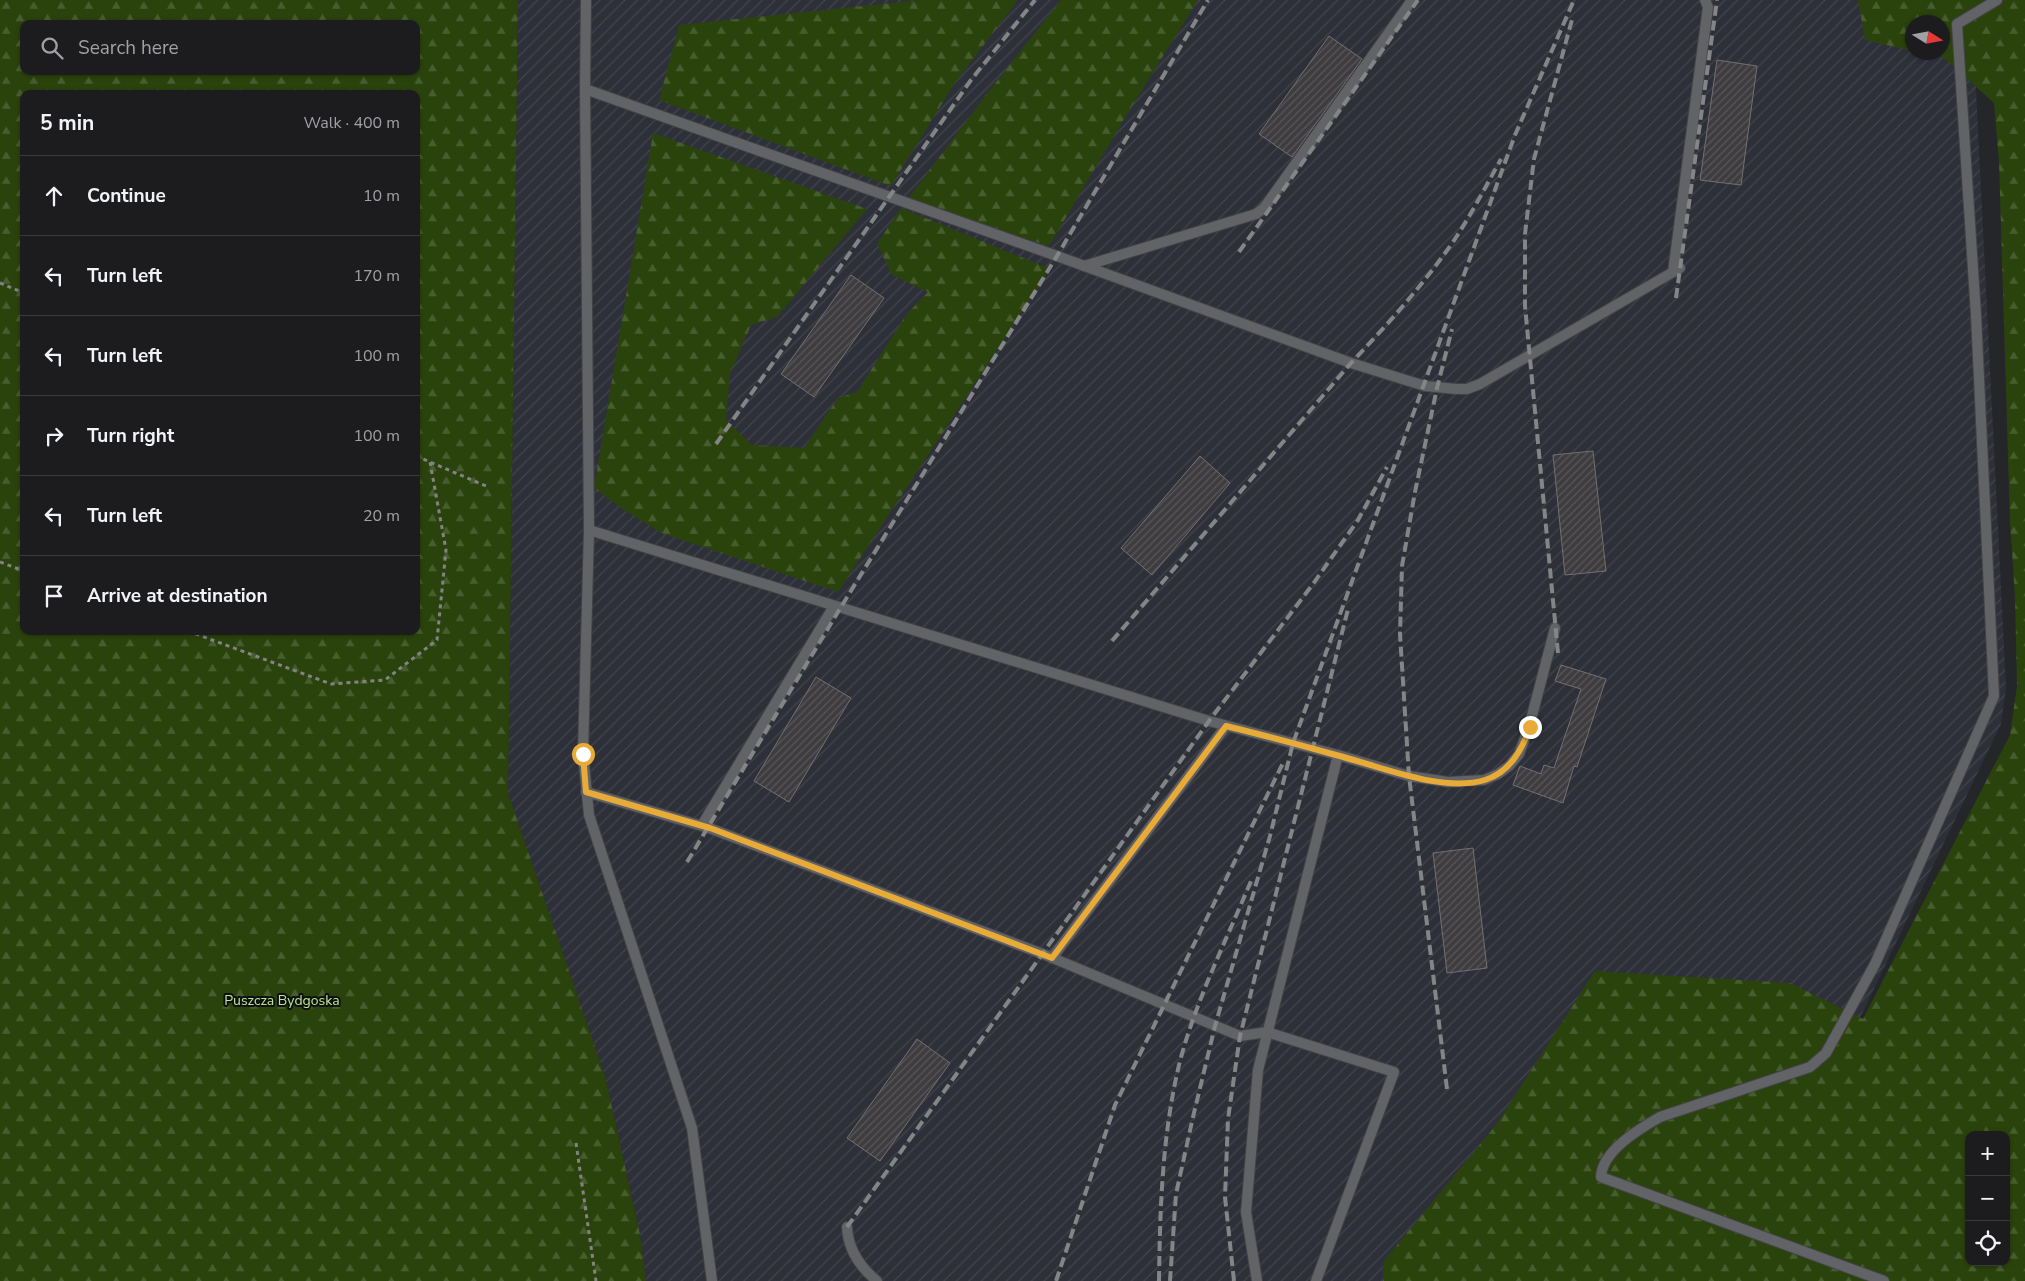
<!DOCTYPE html>
<html lang="en">
<head>
<meta charset="utf-8">
<style>
  :root { --surface:#1c1c1f; --page:#29292c; --text:#f1f3f6; --muted:#a0a1a4; --line:#3a3a3d }
  body { margin:0; font-family:"Nunito Sans",sans-serif; background:var(--page); color:var(--text) }
  .controls { position:absolute; right:15px; bottom:15px; display:grid; overflow:hidden; border-radius:10px; box-shadow:0 1px 4px #0004 }
  .controls button { width:45px; height:45px; display:grid; place-items:center; padding:0; border:0; border-bottom:1px solid var(--line); background:var(--surface); color:var(--text); font:25px sans-serif }
  .compass { position:absolute; left:1905px; top:15px; width:45px; height:45px; border-radius:50%; background:var(--surface); box-shadow:0 1px 4px #0004; rotate:101deg }
  .stop { position:absolute; width:15px; height:15px; margin:-11px; border:4px solid #e9ab38; border-radius:50%; background:#fff }
  .stop.end { background:#e9ab38; border-color:#fff; box-shadow:0 1px 5px #0008 }
  .list { margin:0; padding:0; list-style:none }
  h2 { display:flex; justify-content:space-between; align-items:center; height:65px; margin:0; padding:0 20px; font-size:21px }
  h2 small { font-size:16px; font-weight:400; color:var(--muted) }
  .list li { display:grid; grid-template-columns:32px 1fr auto; gap:15px; align-items:center; box-sizing:border-box; height:80px; padding:0 20px; border-top:1px solid var(--line) }
  .list b { display:block; font-size:19px; white-space:nowrap }
  .list em { font-size:16px; font-style:normal; color:var(--muted) }
  .icon { flex:none; width:28px; height:28px; fill:none; stroke:currentColor; stroke-width:2; stroke-linecap:round; stroke-linejoin:round }
  .map { position:relative; flex:none; width:2025px; height:1281px; overflow:hidden }
  .search { position:absolute; background:var(--surface); box-shadow:0 1px 4px #0004; left:20px; top:20px; width:400px; height:55px; display:flex; align-items:center; gap:12px; box-sizing:border-box; padding:0 18px; border-radius:10px; color:var(--muted); font-size:19px }
  .panel { position:absolute; background:var(--surface); box-shadow:0 1px 4px #0004; left:20px; top:90px; width:400px; height:545px; border-radius:10px }
  .map>svg:first-child { display:block }
</style>
</head>
<body>
<div class="map">
<svg width="2025" height="1281" viewBox="0 0 2025 1281">
  <defs>
    <pattern id="industrial-furrows" width="10" height="10" patternUnits="userSpaceOnUse" patternTransform="scale(1.25)"><rect width="10" height="10" fill="#2d3038"/><path d="M-1 1l2-2M0 10L10 0M9 11l2-2" fill="none" stroke="#41444b"/></pattern>
    <pattern id="forest-firs" width="22" height="20" patternUnits="userSpaceOnUse" patternTransform="scale(1.25)"><rect width="22" height="20" fill="#2a430c"/><path d="M5 1l3.5 6h-7zM16 11l3.5 6h-7z" fill="#485d2f"/></pattern>
    <pattern id="building-hatch" width="6" height="6" patternUnits="userSpaceOnUse" patternTransform="scale(1.25)"><rect width="6" height="6" fill="#3e3c3e"/><path d="M-1 1l2-2M0 6l6-6M5 7l2-2" fill="none" stroke="#595759"/></pattern>
  </defs>
  <rect width="100%" height="100%" fill="#252629"/>
  <path fill="url(#industrial-furrows)" fill-rule="evenodd" d="M518 0H2020L1973 30 2006 688 2001 724 1834 1072 1923 1281H646L640 1234 605 1076 508 793ZM1912 22H1942V52H1912Z"/>
  <g fill="url(#forest-firs)" fill-rule="evenodd">
    <path d="M0 0H518L508 793 605 1076 640 1234 646 1281H0ZM24 24H416V71H24ZM24 94H416V631H24Z"/>
    <polygon points="921,0 1018,0 954,84 891,186 659,100 679,25"/>
    <polygon points="1061,0 1198,0 1127,114 1049,246 908,199 986,95"/>
    <path d="M1858 0H2025V1281H1383V1262L1496 1125 1595 971 1790 983 1863 1019 2010 735 2017 686 2015 598 2010 521 1999 162 1994 103 1943 57 1922 53 1942 52V22H1912V51L1865 40ZM1969 1135H2006V1262H1969Z"/>
    <polygon points="653,133 867,209 777,317 751,325 730,374 726,420 752,445 804,448 838,398 857,392 906,315 928,292 892,275 877,244 901,208 1050,269 838,592 661,533 621,508 594,488"/>
  </g>
  <g fill="url(#building-hatch)" stroke="#737072">
    <polygon points="1329,36 1362,59 1292,157 1259,134"/>
    <polygon points="1717,60 1757,66 1741,185 1700,180"/>
    <polygon points="851,275 884,298 814,397 781,374"/>
    <polygon points="1593,451 1606,571 1565,575 1553,455"/>
    <polygon points="1200,456 1230,483 1152,575 1121,548"/>
    <polygon points="1561,665 1606,679 1577,767 1574,766 1563,803 1513,785 1520,766 1541,774 1544,765 1554,768 1581,689 1555,681"/>
    <polygon points="816,677 851,698 789,802 754,781"/>
    <polygon points="1473,848 1487,968 1447,973 1433,853"/>
    <polygon points="917,1039 950,1063 880,1161 847,1138"/>
  </g>
  <g fill="none" stroke-linecap="round" stroke-linejoin="round">
    <defs>
      <g id="lane">
        <polyline points="586,0 585,89 589,530 583,753 589,815 692,1128 712,1281"/>
        <polyline points="585,89 1057,256 1351,363 1425,386 1456,389 1467,389 1480,384 1680,268"/>
        <polyline points="1084,266 1256,214 1264,208 1412,0"/>
        <polyline points="1673,272 1708,7 1705,0"/>
        <polyline points="589,530 1209,721 1338,755 1409,776 1448,782 1484,780 1498,774 1509,766 1519,754 1529,727 1555,628"/>
        <polyline points="586,792 709,828 1043,954 1240,1036 1267,1032 1394,1072 1316,1281"/>
        <polyline points="702,825 834,606"/>
        <polyline points="1052,958 1226,726"/>
        <path d="M847 1227C848 1249 860 1267 877 1281"/>
        <polyline points="1257,1281 1246,1212 1258,1070 1338,755"/>
        <path d="M1884 1281 1601 1177C1602 1151 1639 1129 1660 1117L1810 1067 1826 1053 1875 964 1994 696 1976 315 1957 24 1997 0"/>
      </g>
    </defs>
    <use href="#lane" stroke="#434346" stroke-width="12"/>
    <g stroke="#838386" stroke-width="3" stroke-dasharray="4 4" stroke-linecap="butt">
      <polyline points="0,283 24,293"/>
      <polyline points="416,456 486,486"/>
      <polyline points="0,562 24,571"/>
      <polyline points="188,631 331,684 385,680 437,640 446,550 430,462"/>
      <polyline points="576,1143 596,1281"/>
    </g>
    <use href="#lane" stroke="#626366" stroke-width="10"/>
    <g stroke="#848587" stroke-width="4" stroke-dasharray="10 5" stroke-linecap="butt">
      <polyline points="1239,252 1418,0"/>
      <polyline points="1676,298 1717,0"/>
      <polyline points="716,444 971,80 1035,0"/>
      <path d="M1112 641 1351 363C1388 324 1424 284 1455 239 1472 213 1486 186 1501 159"/>
      <polyline points="1558,653 1525,306 1525,234 1534,159 1573,16"/>
      <polyline points="687,862 841,607 1057,256 1208,0"/>
      <polyline points="1447,1089 1409,776 1400,634 1402,566 1415,492 1437,388 1452,329"/>
      <polyline points="847,1227 1209,721 1313,584 1358,520 1387,467"/>
      <polyline points="1056,1281 1115,1105 1284,761"/>
      <path d="M1159 1281C1160 1209 1162 1136 1179 1065 1195 1002 1226 941 1251 881"/>
      <polyline points="1170,1281 1176,1194 1193,1117 1215,1026 1270,836 1293,743 1515,135 1574,0"/>
      <polyline points="1234,1281 1225,1197 1228,1119 1240,1036 1348,609"/>
    </g>
  </g>
  <g fill="none" stroke-linecap="round" stroke-linejoin="round">
    <path stroke="#e9ab38" stroke-width="6" d="M583 754 586 792 710 828 1052 958 1226 726C1263 735 1300 745 1336 755 1379 766 1442 793 1485 780 1510 772 1522 750 1530 727"/>
  </g>
  <g text-anchor="middle" dominant-baseline="central" stroke-width="4" stroke-linejoin="round" paint-order="stroke">
    <g font-size="14" fill="#bae794" stroke="#0f0f11">
      <text x="282" y="1000">Puszcza Bydgoska</text>
    </g>
  </g>
</svg>
<div class="controls">
<button>+</button>
<button>−</button>
<button><svg class="icon" aria-label="locate" viewBox="0 0 24 24"><circle cx="12" cy="12" r="6"/><path d="M12 2v4M12 18v4M2 12h4M18 12h4"/></svg></button>
</div>
<svg class="compass" viewBox="-18 -18 36 36"><path d="M0-13l5 13h-10z" fill="#e53935"/><path d="M0 13l5-13h-10z" fill="#a0a1a4"/></svg>
<div class="stop" style="left:583px;top:754px"></div>
<div class="stop end" style="left:1530px;top:727px"></div>
<div class="search"><svg class="icon" aria-label="search" viewBox="0 0 24 24"><circle cx="10" cy="10" r="6"/><path d="M15 15l6 6"/></svg>Search here</div>
<section class="panel">
<h2>5 min<small>Walk · 400 m</small></h2>
<ul class="list">
<li><svg class="icon" aria-label="ahead" viewBox="0 0 24 24"><path d="M12 20V5M6 11l6-6 6 6"/></svg><div><b>Continue</b></div><em>10 m</em></li>
<li><svg class="icon" aria-label="left" viewBox="0 0 24 24"><path d="M17 20v-9H6M10 6l-5 5 5 5"/></svg><div><b>Turn left</b></div><em>170 m</em></li>
<li><svg class="icon" aria-label="left" viewBox="0 0 24 24"><path d="M17 20v-9H6M10 6l-5 5 5 5"/></svg><div><b>Turn left</b></div><em>100 m</em></li>
<li><svg class="icon" aria-label="right" viewBox="0 0 24 24"><path d="M7 20v-9h11M14 6l5 5-5 5"/></svg><div><b>Turn right</b></div><em>100 m</em></li>
<li><svg class="icon" aria-label="left" viewBox="0 0 24 24"><path d="M17 20v-9H6M10 6l-5 5 5 5"/></svg><div><b>Turn left</b></div><em>20 m</em></li>
<li><svg class="icon" aria-label="arrive" viewBox="0 0 24 24"><path d="M6 21V4h12l-3 4 3 4H6"/></svg><div><b>Arrive at destination</b></div></li>
</ul>
</section>
</div>
</body>
</html>
